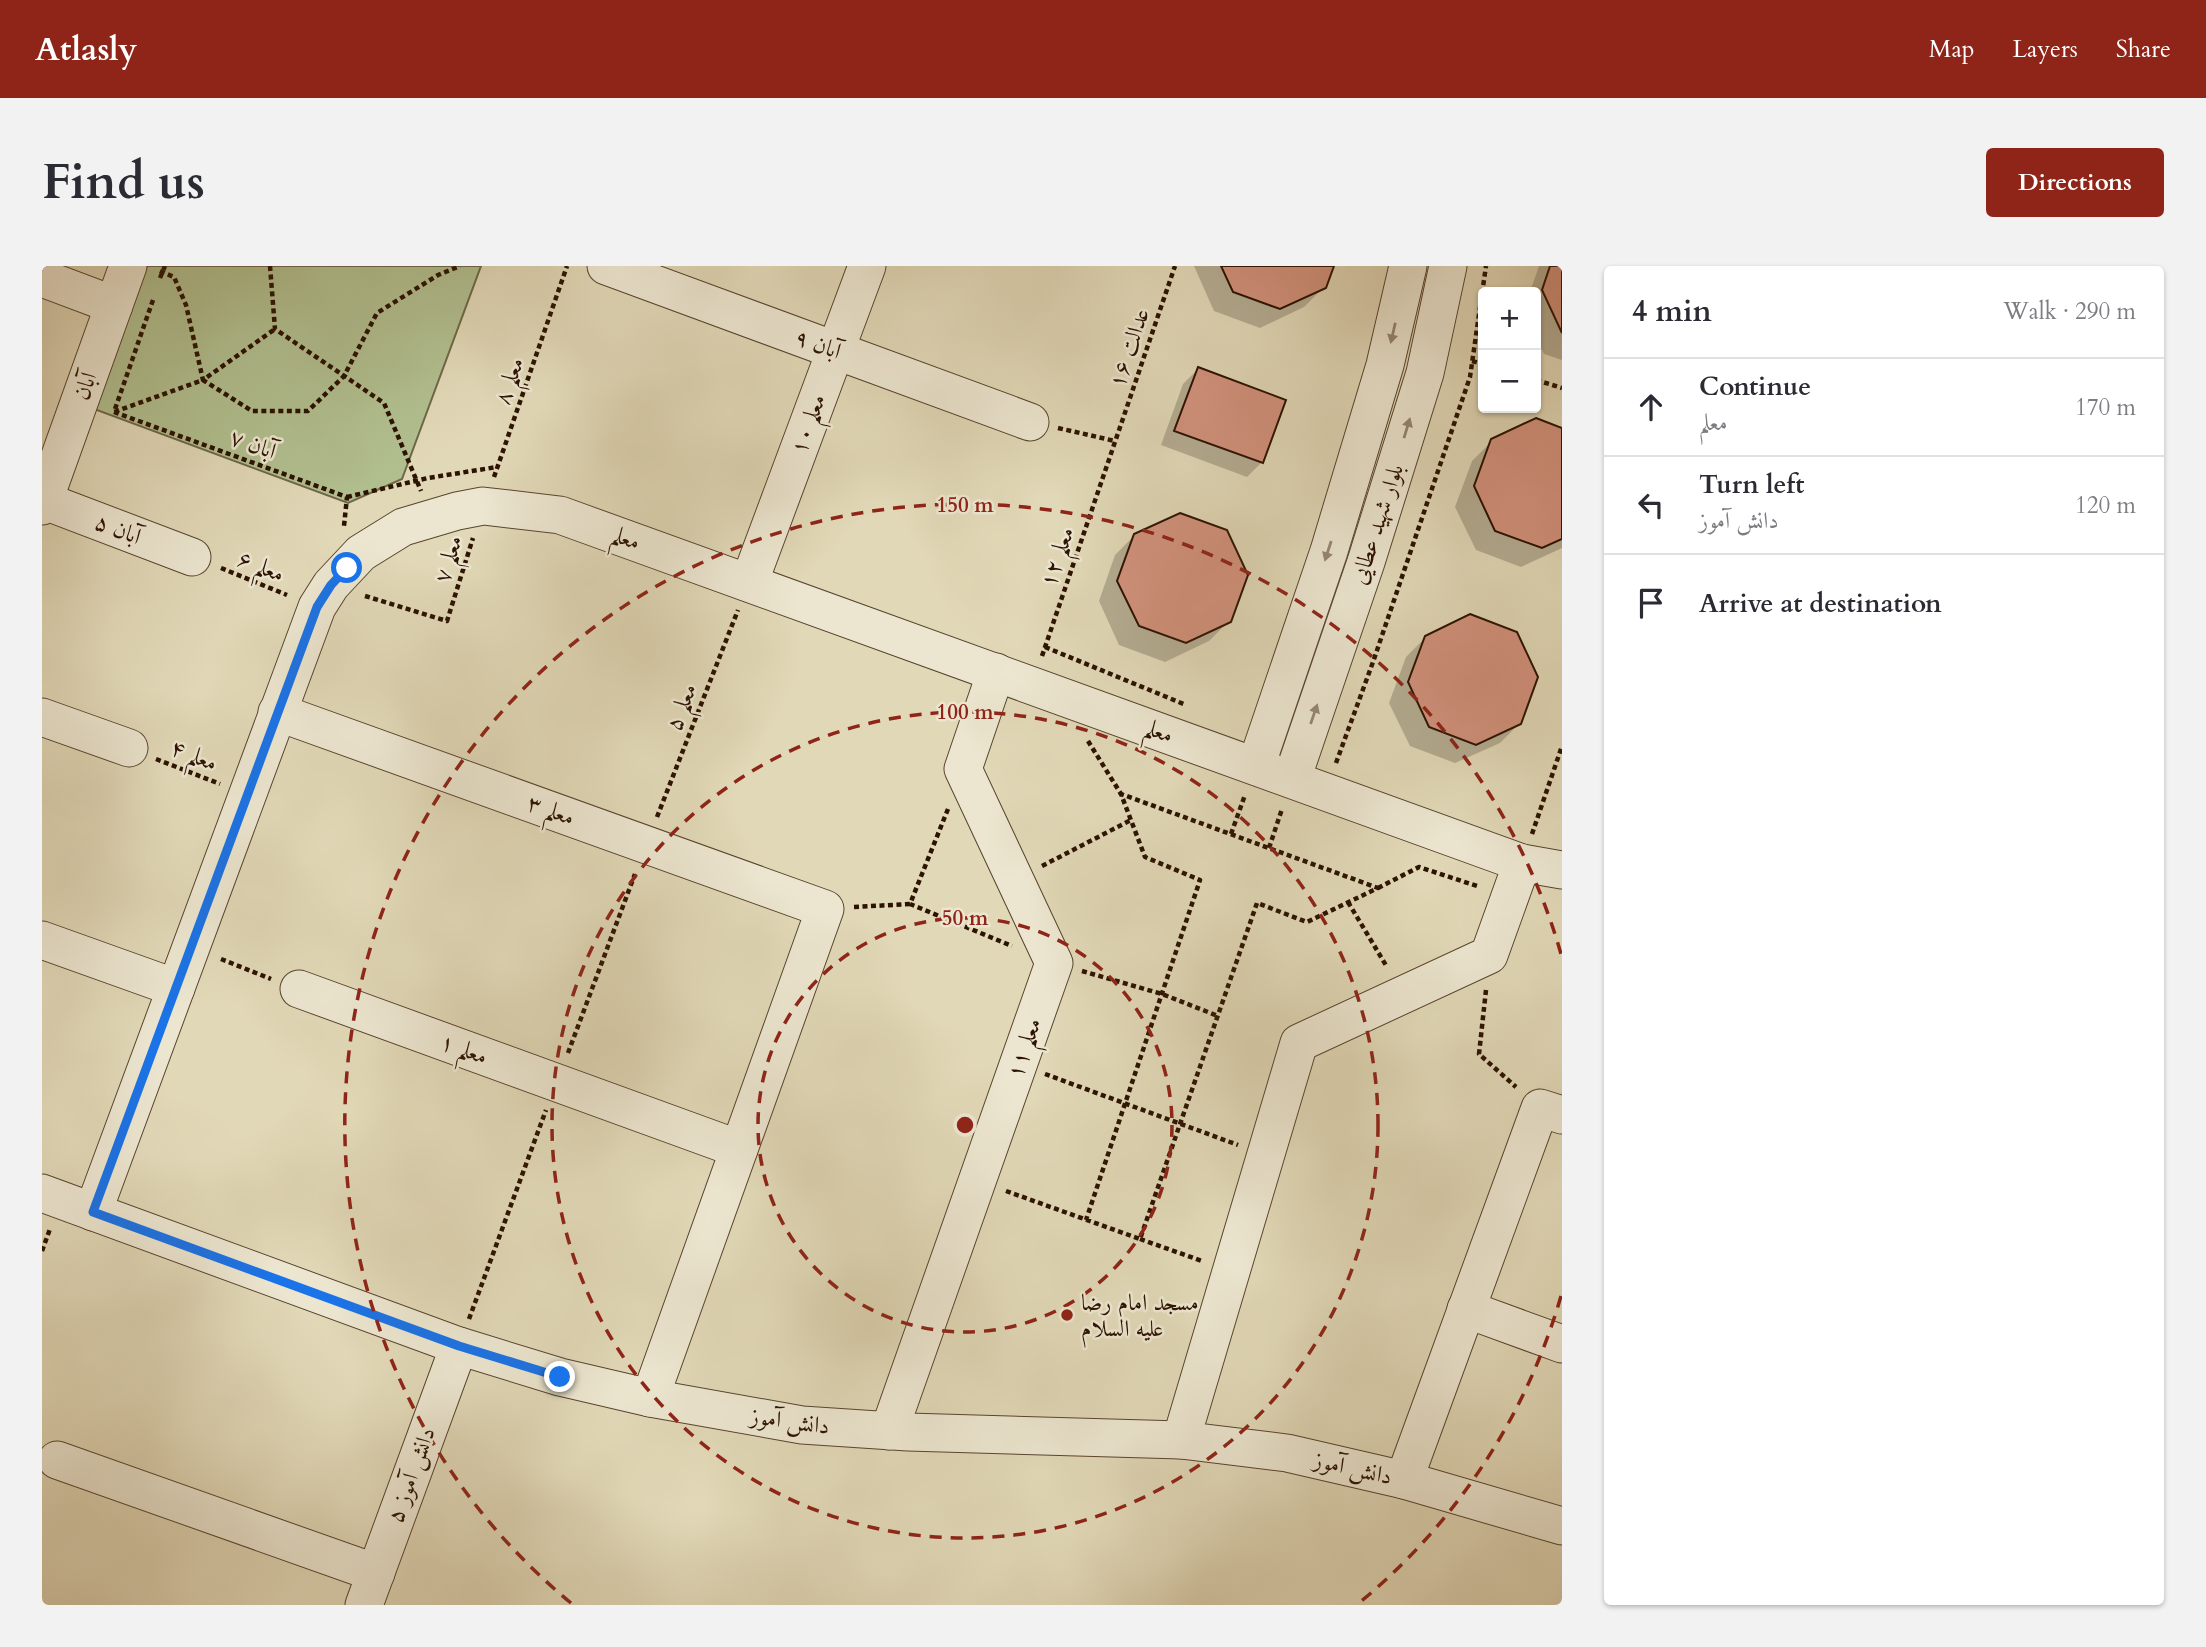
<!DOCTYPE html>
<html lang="en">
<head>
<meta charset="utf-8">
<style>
  :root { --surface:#fff; --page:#f2f2f3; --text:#2b2b33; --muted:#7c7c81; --line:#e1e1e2; --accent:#8f2418 }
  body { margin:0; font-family:Cardo,Amiri,serif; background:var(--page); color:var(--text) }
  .controls { position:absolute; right:21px; top:21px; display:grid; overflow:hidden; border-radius:7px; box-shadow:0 2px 5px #0004 }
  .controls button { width:63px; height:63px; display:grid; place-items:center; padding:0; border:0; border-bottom:2px solid var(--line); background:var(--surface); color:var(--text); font:35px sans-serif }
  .stop { position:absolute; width:21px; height:21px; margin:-16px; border:5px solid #1a73e8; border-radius:50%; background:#fff }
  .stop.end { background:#1a73e8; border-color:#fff; box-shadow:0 2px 7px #0008 }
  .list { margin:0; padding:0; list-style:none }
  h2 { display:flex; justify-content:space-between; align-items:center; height:91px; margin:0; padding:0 28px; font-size:30px }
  h2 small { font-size:23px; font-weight:400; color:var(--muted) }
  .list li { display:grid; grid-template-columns:46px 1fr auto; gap:21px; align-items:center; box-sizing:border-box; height:98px; padding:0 28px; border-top:2px solid var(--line) }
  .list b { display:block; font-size:26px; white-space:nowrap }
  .list p { margin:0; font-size:23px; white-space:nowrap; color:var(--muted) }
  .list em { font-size:23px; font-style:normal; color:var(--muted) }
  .icon { flex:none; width:38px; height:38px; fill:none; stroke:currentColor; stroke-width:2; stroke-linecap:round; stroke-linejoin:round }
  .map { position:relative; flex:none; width:1520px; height:1339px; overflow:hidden; border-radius:7px }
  header { display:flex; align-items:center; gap:42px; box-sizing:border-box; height:98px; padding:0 35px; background:var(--accent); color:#fff }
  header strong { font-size:33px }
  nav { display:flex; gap:38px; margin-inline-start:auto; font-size:24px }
  .intro { display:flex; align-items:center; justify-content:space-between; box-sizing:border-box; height:168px; padding:0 42px }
  h1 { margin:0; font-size:49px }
  .button { padding:18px 32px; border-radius:7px; background:var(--accent); color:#fff; font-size:24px; font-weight:700 }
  main { display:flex; gap:42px; padding:0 42px }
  aside { flex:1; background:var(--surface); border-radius:7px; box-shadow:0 2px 5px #0004 }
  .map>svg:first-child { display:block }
</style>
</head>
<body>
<header>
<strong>Atlasly</strong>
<nav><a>Map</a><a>Layers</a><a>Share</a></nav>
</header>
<div class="intro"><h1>Find us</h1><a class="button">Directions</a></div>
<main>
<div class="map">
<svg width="1520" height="1339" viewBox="0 0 1520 1339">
  <rect width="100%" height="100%" fill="#e1d8b7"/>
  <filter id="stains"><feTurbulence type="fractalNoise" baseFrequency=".00286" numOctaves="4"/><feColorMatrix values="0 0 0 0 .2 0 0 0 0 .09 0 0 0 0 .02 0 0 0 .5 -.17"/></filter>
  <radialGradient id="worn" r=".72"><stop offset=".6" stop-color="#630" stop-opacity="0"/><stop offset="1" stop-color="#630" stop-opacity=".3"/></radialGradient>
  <polygon fill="#b1bf8f" stroke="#6e6848" stroke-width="2" points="105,0 439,0 360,213 306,237 52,143"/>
  <g fill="#0003">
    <polygon points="1152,0 1290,0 1282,21 1262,41 1218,62 1172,45"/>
    <polygon points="1497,0 1520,0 1520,94 1502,88 1494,71 1494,26 1488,26"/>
    <polygon points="1156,103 1220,196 1205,211 1119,179 1141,118"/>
    <polygon points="1494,154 1520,164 1520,282 1479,301 1434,284 1413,241 1430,195 1450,175"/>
    <polygon points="1093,269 1187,355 1167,375 1123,396 1077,379 1057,335 1073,289"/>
    <polygon points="1384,371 1478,457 1458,477 1413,497 1368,480 1347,437 1364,391"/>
  </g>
  <g fill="#d2927d" stroke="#2c1201" stroke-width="2">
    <polygon points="1179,0 1292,0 1284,22 1238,43 1191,26"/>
    <polygon points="1508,0 1520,0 1520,67 1500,24"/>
    <polygon points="1156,101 1244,134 1221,197 1132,165"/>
    <polygon points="1494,152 1520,162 1520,273 1500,282 1453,265 1432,220 1449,173"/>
    <polygon points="1138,247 1185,264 1206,309 1189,356 1144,377 1097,360 1075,315 1092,268"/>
    <polygon points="1428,348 1475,366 1496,411 1479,458 1434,479 1387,461 1366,416 1383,370"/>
  </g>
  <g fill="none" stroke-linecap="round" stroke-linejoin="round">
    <defs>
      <g id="minor">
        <polyline points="564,0 988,156"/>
        <polyline points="0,12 72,39"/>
        <polyline points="0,234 150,291"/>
        <polyline points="0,240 86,0"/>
        <polyline points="707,317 825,0"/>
        <polyline points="235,446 783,643 608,1132"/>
        <polyline points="0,451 87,482"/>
        <polyline points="1214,500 1287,285 1343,99 1366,0"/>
        <polyline points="1250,513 1324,296 1383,107 1406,0"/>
        <polyline points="0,674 134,722"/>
        <polyline points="257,723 697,883"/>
        <polyline points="0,927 417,1080 518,1111 608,1132 760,1159 866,1166 1139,1174 1245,1187 1362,1214 1520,1260"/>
        <polyline points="51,946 275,341 289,319 319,287 361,261 415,245 441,240 518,249 1480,597 1520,604"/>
        <polyline points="1424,1043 1520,1078"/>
        <polyline points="847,1165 1012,697 921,503 954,406"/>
        <polyline points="1139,1174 1257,777 1447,689 1480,597"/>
        <polyline points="15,1194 334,1307"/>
        <polyline points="1362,1214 1498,842 1520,849"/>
        <polyline points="322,1339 417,1080"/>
      </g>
    </defs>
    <use href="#minor" stroke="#59442e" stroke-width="39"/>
    <g stroke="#2c1201" stroke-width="4.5" stroke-dasharray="5 3.5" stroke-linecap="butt">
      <polyline points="228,0 233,63 342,137 379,225"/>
      <polyline points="118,5 132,11 144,39 161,114 233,63"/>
      <polyline points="118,12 123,0"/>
      <polyline points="111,34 72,146 161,114 210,145 266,145 302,110 335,47 396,9 418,0"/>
      <polyline points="1430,95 1441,98"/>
      <polyline points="1494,114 1520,122"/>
      <polyline points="72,146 305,231 302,260"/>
      <polyline points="1016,162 1073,175"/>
      <polyline points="452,211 525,0"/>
      <polyline points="305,231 386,212 455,201"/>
      <polyline points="179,302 245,329"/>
      <polyline points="323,330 405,355 431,272"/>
      <polyline points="1003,381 1144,439"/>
      <polyline points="1000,390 1133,0"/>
      <polyline points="1046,475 1079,528"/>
      <polyline points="114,493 178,518"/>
      <polyline points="1294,497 1331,396 1428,111 1444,0"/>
      <polyline points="906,543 868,638 970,680"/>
      <polyline points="615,551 696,344"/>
      <polyline points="1189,568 1203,529"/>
      <polyline points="1490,568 1520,480"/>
      <polyline points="1227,582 1240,543"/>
      <polyline points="1000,600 1089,554"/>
      <polyline points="1336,622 1377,601 1438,621"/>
      <polyline points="1306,636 1345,701"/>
      <polyline points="812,641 868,638"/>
      <polyline points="179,693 229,713"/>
      <polyline points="1040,705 1120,728 1176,750"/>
      <polyline points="1444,724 1437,788 1474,821"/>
      <polyline points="526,787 593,608"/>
      <polyline points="1003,808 1196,879"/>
      <polyline points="964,925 1098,973 1215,637 1265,656 1336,622 1079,528 1103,591 1158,614 1044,954"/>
      <polyline points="1098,973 1160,995"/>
      <polyline points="0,985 8,963"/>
      <polyline points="427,1053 504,844"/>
    </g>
    <use href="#minor" stroke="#ece6d0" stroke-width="37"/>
  </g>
  <defs><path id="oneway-solid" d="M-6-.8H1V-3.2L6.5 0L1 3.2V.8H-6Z" transform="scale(1.75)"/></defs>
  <g fill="#968773">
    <use href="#oneway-solid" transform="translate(1351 67) rotate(103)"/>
    <use href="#oneway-solid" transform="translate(1365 162) rotate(-73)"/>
    <use href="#oneway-solid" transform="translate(1286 285) rotate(108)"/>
    <use href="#oneway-solid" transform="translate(1272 448) rotate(-71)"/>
  </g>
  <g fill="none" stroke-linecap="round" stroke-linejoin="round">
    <polyline stroke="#1a73e8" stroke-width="9" points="305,302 289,319 275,341 51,946 417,1080 518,1111"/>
  </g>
  <g fill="none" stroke="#8f2418" stroke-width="3.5" stroke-dasharray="12 9">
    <circle cx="923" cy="859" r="207"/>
    <circle cx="923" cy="859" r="413"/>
    <path d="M1519 1030A620 620 0 0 1 1317 1337M529 1337A620 620 0 1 1 1519 688"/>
  </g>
  <circle fill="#8f2418" stroke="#ece6d0" stroke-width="2.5" cx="1025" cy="1049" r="7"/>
  <g text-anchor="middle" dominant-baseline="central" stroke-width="5" stroke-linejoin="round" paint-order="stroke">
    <g font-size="23" fill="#2c1201" stroke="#ece6d0">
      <text transform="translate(776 78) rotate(20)">آبان ۹</text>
      <text transform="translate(1087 82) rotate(-71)">عدالت ۱۶</text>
      <text transform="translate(467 115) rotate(-71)">معلم ۸</text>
      <text transform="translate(43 120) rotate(-70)">آبان</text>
      <text transform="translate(766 158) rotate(-70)">معلم ۱۰</text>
      <text transform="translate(211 178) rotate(20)">آبان ۷</text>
      <text transform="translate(1335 258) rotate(-72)">بلوار شهید عطایی</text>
      <text transform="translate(76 263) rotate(21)">آبان ۵</text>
      <text transform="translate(584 272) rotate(20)">معلم</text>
      <text transform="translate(1015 291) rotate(-71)">معلم ۱۲</text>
      <text transform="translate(406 293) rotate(-73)">معلم ۷</text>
      <text transform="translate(219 300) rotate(22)">معلم ۶</text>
      <text transform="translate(639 441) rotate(-69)">معلم ۵</text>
      <text transform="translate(1117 465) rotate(20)">معلم</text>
      <text transform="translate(152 489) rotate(22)">معلم ۴</text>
      <text transform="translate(509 544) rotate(20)">معلم ۳</text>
      <text transform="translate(982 782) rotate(-71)">معلم ۱۱</text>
      <text transform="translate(422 783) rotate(20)">معلم ۱</text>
      <text transform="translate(748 1155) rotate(8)">دانش آموز</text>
      <text transform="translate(1311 1202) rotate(13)">دانش آموز</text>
      <text transform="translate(369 1209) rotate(-70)">دانش آموز ۵</text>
    </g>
    <g font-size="23" fill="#2c1201" stroke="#ece6d0" text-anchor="start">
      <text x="1039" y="1036">مسجد امام رضا<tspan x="1039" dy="26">علیه السلام</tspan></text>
    </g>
  </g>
  <circle cx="923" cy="859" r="10" fill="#8f2418" stroke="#ece6d0" stroke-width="3.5"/>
  <g font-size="21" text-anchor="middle" font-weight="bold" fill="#8f2418" stroke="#ece6d0" stroke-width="5" stroke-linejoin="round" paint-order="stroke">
    <text x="923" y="246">150 m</text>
    <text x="923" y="453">100 m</text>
    <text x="923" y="659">50 m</text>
  </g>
  <rect width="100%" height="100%" filter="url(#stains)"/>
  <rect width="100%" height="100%" fill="url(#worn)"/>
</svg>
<div class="controls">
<button>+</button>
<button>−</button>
</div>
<div class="stop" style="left:305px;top:302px"></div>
<div class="stop end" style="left:518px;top:1111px"></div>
</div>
<aside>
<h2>4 min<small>Walk · 290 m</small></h2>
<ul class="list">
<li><svg class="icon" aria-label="ahead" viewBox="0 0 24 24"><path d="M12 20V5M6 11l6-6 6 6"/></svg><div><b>Continue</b><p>معلم</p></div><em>170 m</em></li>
<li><svg class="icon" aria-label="left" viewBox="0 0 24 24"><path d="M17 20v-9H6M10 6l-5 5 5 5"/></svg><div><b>Turn left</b><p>دانش آموز</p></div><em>120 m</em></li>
<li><svg class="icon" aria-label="arrive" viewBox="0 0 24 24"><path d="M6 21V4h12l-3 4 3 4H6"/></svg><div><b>Arrive at destination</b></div></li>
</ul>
</aside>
</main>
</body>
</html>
